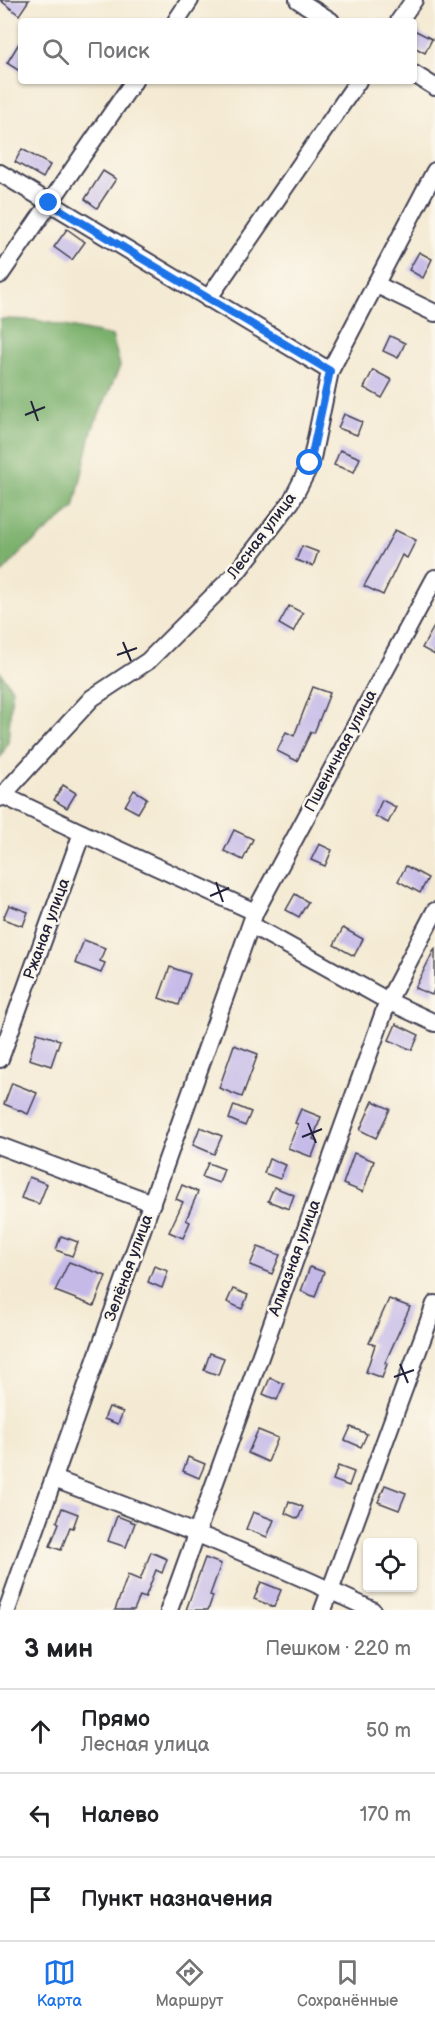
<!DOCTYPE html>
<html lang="ru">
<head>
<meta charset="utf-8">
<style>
  :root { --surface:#fff; --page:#f2f2f2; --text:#202124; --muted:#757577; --line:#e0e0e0; --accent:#1a73e8 }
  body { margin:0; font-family:"Balsamiq Sans",sans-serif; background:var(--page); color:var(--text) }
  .controls { position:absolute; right:18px; bottom:18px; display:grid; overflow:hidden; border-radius:6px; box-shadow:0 2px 4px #0004 }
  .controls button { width:54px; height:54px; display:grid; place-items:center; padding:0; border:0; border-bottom:2px solid var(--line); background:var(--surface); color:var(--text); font:30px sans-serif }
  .stop { position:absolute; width:18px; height:18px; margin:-14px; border:4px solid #1a73e8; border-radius:50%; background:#fff }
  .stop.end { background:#1a73e8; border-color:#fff; box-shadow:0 2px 6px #0008 }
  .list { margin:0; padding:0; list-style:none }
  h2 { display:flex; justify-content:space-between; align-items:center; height:78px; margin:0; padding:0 24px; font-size:26px }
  h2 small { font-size:20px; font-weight:400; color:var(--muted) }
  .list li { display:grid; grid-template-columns:39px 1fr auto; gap:18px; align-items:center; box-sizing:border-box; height:84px; padding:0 24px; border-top:2px solid var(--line) }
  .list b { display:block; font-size:22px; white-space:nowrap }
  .list p { margin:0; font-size:20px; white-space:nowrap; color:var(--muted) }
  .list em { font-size:20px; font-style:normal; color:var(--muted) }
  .icon { flex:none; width:33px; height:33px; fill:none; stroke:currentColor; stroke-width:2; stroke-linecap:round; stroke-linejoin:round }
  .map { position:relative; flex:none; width:435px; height:1610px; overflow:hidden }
  .search { position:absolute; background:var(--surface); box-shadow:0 2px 4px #0004; left:18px; right:18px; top:18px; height:66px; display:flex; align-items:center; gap:15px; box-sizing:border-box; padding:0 21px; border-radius:6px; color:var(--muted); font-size:22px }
  .sheet { height:330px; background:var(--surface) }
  nav { display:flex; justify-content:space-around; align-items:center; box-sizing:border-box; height:84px; border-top:2px solid var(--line); background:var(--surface); font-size:16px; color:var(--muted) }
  nav a { display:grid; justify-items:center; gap:3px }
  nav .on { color:var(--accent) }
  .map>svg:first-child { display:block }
</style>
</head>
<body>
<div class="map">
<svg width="435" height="1610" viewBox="0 0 435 1610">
  <rect width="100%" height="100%" fill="#fbf7ec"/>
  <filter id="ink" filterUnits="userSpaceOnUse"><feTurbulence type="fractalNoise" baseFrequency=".0167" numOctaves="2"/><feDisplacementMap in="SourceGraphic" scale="12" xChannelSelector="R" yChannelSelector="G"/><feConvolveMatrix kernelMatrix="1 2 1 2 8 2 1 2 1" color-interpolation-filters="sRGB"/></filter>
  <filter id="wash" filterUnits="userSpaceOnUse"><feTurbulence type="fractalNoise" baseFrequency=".008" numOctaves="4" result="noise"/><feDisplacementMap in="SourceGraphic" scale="24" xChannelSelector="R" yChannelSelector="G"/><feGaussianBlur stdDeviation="1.35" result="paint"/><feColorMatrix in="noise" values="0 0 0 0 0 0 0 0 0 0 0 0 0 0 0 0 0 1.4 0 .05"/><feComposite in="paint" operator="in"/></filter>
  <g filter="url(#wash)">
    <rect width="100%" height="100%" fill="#f4ead3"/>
    <g fill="#7bb16d" stroke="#4e6a54" stroke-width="1.5">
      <polygon points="0,319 35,320 112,336 120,366 92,430 74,508 21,552 0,575"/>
      <polygon points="0,672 12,689 8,742 0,758"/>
    </g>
    <g id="blocks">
      <g fill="#c5b9e8">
        <polygon points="0,0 29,0 19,15"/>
        <polygon points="414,30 432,39 425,53 414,47"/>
        <polygon points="21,40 21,72 7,63"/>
        <polygon points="22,149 50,165 43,178 15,162"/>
        <polygon points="103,171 116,179 97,208 85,199"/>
        <polygon points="67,229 85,242 72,260 54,247"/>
        <polygon points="419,252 432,259 423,278 409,270"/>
        <polygon points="390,336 405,343 398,358 383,351"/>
        <polygon points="373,370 392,380 382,398 364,388"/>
        <polygon points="344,414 362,422 357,435 338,428"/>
        <polygon points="340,450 360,458 354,472 334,465"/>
        <polygon points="395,530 416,540 407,558 402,555 383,595 364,586"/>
        <polygon points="302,546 318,552 313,566 296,560"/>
        <polygon points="289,606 303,613 293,632 279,624"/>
        <polygon points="435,625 435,655 422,648"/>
        <polygon points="313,687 330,693 314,733 311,732 297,761 277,751 286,732 294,736"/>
        <polygon points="63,785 76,793 67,808 54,800"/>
        <polygon points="134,790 147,798 138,813 125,806"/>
        <polygon points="382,800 396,807 388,823 375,816"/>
        <polygon points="234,830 253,839 243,860 224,851"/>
        <polygon points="319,844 332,850 325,866 311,860"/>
        <polygon points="406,866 428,878 420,893 398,881"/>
        <polygon points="295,894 308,902 299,917 286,910"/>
        <polygon points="9,905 28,912 23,926 3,919"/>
        <polygon points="343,928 363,939 354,956 334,945"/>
        <polygon points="84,940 105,948 100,961 105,963 101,973 75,963"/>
        <polygon points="435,948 435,987 432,995 415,988"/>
        <polygon points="170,967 190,974 179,1005 159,998"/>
        <polygon points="396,1024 419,1035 412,1050 389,1040"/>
        <polygon points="37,1033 60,1040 51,1066 29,1059"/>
        <polygon points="234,1045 258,1054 242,1097 219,1088"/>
        <polygon points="12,1083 37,1093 28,1114 4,1104"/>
        <polygon points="373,1101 390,1109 376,1138 360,1130"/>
        <polygon points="234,1105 251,1112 245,1126 229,1119"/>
        <polygon points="301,1109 321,1117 313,1139 318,1141 312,1157 288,1148 298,1124 295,1123"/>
        <polygon points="200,1127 222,1136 214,1154 193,1145"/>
        <polygon points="354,1153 374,1161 363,1192 343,1184"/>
        <polygon points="269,1159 286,1165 280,1179 264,1173"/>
        <polygon points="208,1163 224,1169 219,1183 202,1177"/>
        <polygon points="29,1177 47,1184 39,1204 21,1198"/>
        <polygon points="182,1185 198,1192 186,1220 190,1222 183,1238 169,1232 183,1202 176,1199"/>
        <polygon points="274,1187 294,1195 289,1209 268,1201"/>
        <polygon points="61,1236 78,1242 72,1256 56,1250"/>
        <polygon points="258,1247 280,1255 272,1274 250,1265"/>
        <polygon points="69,1262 106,1276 94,1306 55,1291"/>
        <polygon points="154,1266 168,1271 162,1288 148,1282"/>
        <polygon points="310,1267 324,1272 315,1297 301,1291"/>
        <polygon points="233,1289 248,1295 242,1309 227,1302"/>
        <polygon points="389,1299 410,1307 385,1363 387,1364 382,1378 366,1372 375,1345 369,1343"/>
        <polygon points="210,1353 224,1358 218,1375 204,1370"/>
        <polygon points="270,1378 284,1384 277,1400 263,1394"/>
        <polygon points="109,1407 123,1412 118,1424 104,1419"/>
        <polygon points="351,1427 367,1434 361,1447 345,1440"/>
        <polygon points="258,1430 278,1438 268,1462 248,1453"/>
        <polygon points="188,1457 205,1464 199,1478 183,1471"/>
        <polygon points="338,1466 354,1472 349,1486 333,1480"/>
        <polygon points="385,1485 406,1493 399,1510 378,1502"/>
        <polygon points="289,1501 303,1507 298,1519 285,1513"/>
        <polygon points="62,1508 78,1514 73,1528 70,1527 61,1550 50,1546 59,1523 57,1522"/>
        <polygon points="253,1512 274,1520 267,1537 246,1529"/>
        <polygon points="117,1516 135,1523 126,1547 108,1541"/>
        <polygon points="151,1552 167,1559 162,1573 156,1570 145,1598 140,1596 134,1610 115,1610 128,1575 140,1580"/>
        <polygon points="205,1558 221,1564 210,1595 213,1596 208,1610 186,1610"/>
        <polygon points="261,1582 281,1590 274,1607 254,1599"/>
      </g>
    </g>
  </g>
  <g filter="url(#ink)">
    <use href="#blocks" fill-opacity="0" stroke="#424052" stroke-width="1.5"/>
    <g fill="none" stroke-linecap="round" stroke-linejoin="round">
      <defs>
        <g id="minor">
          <polyline points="298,0 331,21"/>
          <polyline points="176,21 190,0"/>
          <polyline points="399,21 414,0"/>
          <polyline points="414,74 435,87"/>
          <polyline points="0,173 330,371"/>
          <polyline points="0,275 134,81"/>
          <polyline points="375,284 435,313"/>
          <polyline points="208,299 358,81"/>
          <polyline points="2,795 82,833 255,912"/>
          <polyline points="0,798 92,698 148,661 238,571 291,502 311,463 330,371 435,171"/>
          <polyline points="251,925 388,1001 435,1023"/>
          <polyline points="0,1059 82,833"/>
          <polyline points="0,1146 152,1203"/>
          <path d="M54 1479C161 1519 268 1560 372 1610"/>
          <polyline points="7,1610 255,912 435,578"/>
          <polyline points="169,1610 388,1001 435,911"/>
          <polyline points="323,1610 435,1304"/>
        </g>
      </defs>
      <use href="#minor" stroke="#424052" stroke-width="20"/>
      <use href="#minor" stroke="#fff" stroke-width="16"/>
    </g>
  </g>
  <g fill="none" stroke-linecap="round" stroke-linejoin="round" filter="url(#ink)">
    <polyline stroke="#1a73e8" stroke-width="8" points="49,203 330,371 310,463"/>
  </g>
  <path fill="none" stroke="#22223b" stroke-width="2" d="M31 401 38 421M25 415 45 407M123 642 131 661M117 655 137 648M216 882 223 902M210 896 229 888M308 1123 316 1143M302 1137 322 1129M400 1364 408 1383M394 1377 414 1370"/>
  <g text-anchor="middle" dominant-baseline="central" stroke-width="5" stroke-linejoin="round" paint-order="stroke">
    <g font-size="16" fill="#22223b" stroke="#fbf7ec">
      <text transform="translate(262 536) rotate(-53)">Лесная улица</text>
      <text transform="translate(341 751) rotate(-62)">Пшеничная улица</text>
      <text transform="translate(47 929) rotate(-70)">Ржаная улица</text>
      <text transform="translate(295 1258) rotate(-70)">Алмазная улица</text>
      <text transform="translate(129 1268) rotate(-70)">Зелёная улица</text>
    </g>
  </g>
</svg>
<div class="controls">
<button><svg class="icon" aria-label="locate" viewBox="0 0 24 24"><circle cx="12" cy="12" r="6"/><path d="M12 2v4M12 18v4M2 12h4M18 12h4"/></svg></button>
</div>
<div class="stop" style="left:310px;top:463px"></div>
<div class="stop end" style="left:49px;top:203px"></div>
<div class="search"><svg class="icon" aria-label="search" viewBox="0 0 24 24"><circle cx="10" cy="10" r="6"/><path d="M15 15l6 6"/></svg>Поиск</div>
</div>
<section class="sheet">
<h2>3 мин<small>Пешком · 220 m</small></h2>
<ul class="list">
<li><svg class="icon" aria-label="ahead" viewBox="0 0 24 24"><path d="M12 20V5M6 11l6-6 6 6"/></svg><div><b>Прямо</b><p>Лесная улица</p></div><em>50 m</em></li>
<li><svg class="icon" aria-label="left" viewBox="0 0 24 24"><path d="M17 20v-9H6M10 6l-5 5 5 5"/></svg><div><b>Налево</b></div><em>170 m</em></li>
<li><svg class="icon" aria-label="arrive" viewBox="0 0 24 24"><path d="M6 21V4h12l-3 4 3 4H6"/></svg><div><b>Пункт назначения</b></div></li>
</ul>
</section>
<nav>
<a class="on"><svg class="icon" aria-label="map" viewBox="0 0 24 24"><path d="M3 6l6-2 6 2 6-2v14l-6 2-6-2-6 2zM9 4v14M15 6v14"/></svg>Карта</a>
<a><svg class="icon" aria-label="directions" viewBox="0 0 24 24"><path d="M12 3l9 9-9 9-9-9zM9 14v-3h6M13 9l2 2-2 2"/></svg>Маршрут</a>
<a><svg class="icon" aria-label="saved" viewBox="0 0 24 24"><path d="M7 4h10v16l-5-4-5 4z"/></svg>Сохранённые</a>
</nav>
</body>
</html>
